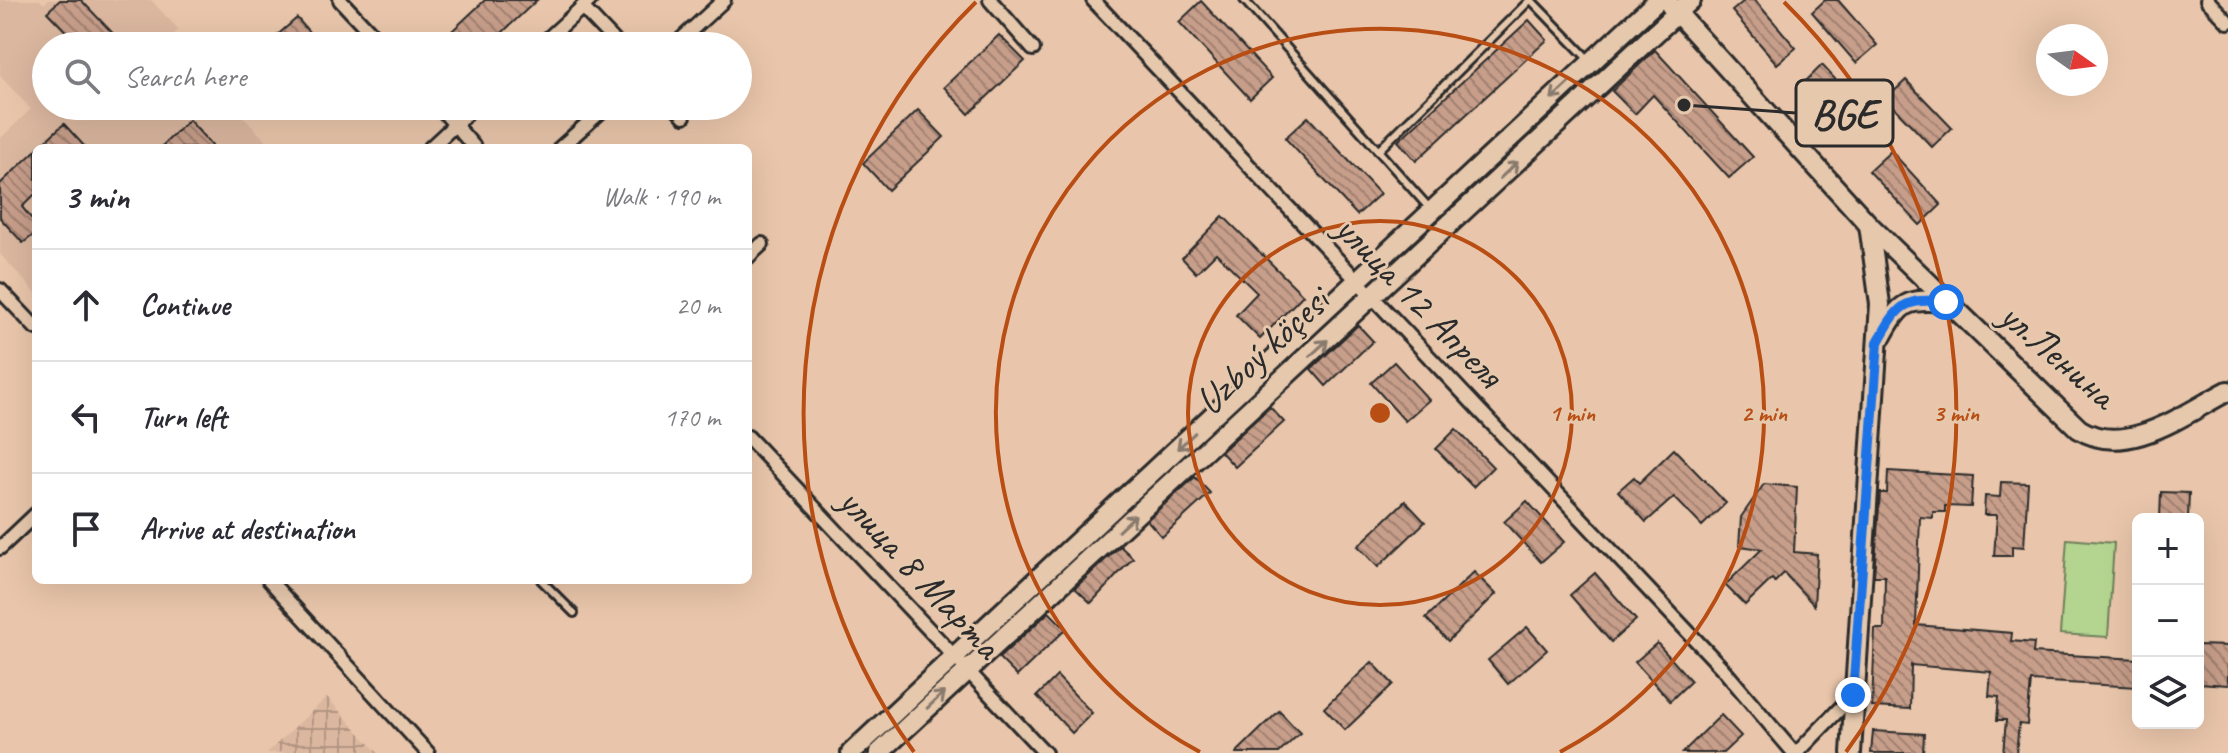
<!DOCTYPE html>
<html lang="en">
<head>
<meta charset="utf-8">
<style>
  :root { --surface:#fff; --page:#f7f7f7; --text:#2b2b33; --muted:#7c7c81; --line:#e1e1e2 }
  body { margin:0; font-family:Caveat,sans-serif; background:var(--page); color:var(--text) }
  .controls { position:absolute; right:24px; bottom:24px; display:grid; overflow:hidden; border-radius:12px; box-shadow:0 8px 32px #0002 }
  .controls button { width:72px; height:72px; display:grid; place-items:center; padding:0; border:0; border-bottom:2px solid var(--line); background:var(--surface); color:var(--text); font:40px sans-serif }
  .compass { position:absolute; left:2036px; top:24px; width:72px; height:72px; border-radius:50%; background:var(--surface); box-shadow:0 8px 32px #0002; rotate:104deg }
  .stop { position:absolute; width:24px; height:24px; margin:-18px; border:6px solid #1a73e8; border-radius:50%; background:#fff }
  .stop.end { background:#1a73e8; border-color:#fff; box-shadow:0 2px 8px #0008 }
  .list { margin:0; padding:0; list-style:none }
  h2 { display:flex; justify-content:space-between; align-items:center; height:104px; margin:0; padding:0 32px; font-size:34px }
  h2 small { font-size:26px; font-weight:400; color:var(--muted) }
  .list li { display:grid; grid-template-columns:52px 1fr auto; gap:24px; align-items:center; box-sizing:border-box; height:112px; padding:0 32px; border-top:2px solid var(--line) }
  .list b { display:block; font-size:30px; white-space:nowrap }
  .list em { font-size:26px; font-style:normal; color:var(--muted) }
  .icon { flex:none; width:44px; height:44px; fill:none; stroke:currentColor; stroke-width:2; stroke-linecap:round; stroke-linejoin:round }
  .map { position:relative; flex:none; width:2228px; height:753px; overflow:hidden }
  .search { position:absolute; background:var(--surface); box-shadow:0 8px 32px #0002; left:32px; top:32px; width:720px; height:88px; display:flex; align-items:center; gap:20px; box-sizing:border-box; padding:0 28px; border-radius:44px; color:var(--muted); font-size:30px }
  .panel { position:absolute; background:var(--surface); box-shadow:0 8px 32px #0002; left:32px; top:144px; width:720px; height:440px; border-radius:12px }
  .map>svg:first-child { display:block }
</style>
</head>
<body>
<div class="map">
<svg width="2228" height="753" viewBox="0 0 2228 753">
  <defs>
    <pattern id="industrial-grid" width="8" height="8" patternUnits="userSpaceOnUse" patternTransform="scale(2)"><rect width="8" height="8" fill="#dbb79f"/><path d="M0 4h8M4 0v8" fill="none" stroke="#b29582"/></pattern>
    <pattern id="building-back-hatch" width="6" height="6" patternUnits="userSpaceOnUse" patternTransform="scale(2)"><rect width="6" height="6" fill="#c79e8a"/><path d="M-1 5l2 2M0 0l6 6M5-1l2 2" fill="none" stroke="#a28171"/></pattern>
  </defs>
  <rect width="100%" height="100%" fill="#e9c6ab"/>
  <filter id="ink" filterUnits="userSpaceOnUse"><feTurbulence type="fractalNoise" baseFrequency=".0125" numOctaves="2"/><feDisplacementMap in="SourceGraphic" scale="16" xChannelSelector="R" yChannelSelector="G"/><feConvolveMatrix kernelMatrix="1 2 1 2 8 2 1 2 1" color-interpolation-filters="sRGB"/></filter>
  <g filter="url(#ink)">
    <polygon fill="#dbb79f" points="0,0 40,0 44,4 48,0 151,0 179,30 168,39 175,46 46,46 46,106 232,106 273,148 36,148 36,293 0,254 0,139 31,109 0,76"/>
    <polygon fill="url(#industrial-grid)" points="327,697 378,753 267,753"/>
    <polygon fill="#b3d58f" stroke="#6f805d" stroke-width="2" points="2067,539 2114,543 2108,637 2060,634"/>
    <g fill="url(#building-back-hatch)" stroke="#2b2b2b" stroke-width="2">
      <polygon points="60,0 81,0 125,46 80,46 47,12"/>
      <polygon points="485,0 537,0 488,46 436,46"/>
      <polygon points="1745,0 1755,0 1796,48 1777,64 1732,11"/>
      <polygon points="1825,0 1838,0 1877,45 1856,63 1812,12"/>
      <polygon points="1201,1 1272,78 1250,99 1179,22"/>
      <polygon points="297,18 321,46 282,46 274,38"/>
      <polygon points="1529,20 1547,40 1416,161 1398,141"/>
      <polygon points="999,35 1025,61 969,114 944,87"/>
      <polygon points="1655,50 1753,157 1729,178 1653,95 1635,114 1612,91"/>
      <polygon points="1822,65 1870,117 1851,135 1803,84"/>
      <polygon points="1906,80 1952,128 1932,147 1886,99"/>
      <polygon points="918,110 944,137 888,190 863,163"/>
      <polygon points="1308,117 1380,194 1357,215 1285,138"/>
      <polygon points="189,120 214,148 160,148"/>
      <polygon points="64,124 86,148 38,148 56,131"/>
      <polygon points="36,150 36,193 22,207 36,224 36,233 23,243 0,218 0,184"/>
      <polygon points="1891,151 1941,205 1920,225 1869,171"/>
      <polygon points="1223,216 1303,295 1260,339 1236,315 1257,293 1216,253 1196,273 1182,258"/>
      <polygon points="1358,325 1373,341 1326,386 1311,369"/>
      <polygon points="1394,362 1429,400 1405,421 1371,383"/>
      <polygon points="1270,407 1284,422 1235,467 1221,452"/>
      <polygon points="1456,429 1493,467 1473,487 1436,449"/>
      <polygon points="1674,449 1726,503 1702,526 1674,497 1646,522 1618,491 1634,477 1639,483"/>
      <polygon points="1888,471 1973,476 1971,507 1945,506 1945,512 1933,512 1933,518 1920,517 1916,625 2012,633 2011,641 2034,643 2033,653 2138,659 2138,687 2031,681 2027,725 2019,724 2016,753 2003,753 2006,720 1997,720 1999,697 1989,696 1991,672 1911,665 1910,709 1872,707 1875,629 1884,629 1885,576 1874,576 1880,493 1887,493"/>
      <polygon points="1195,477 1210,493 1162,537 1147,520"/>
      <polygon points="2001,482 2028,483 2024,547 2012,546 2012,556 1994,556 1997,515 1984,515 1985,496 2000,497"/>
      <polygon points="1764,484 1797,487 1794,552 1817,554 1814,605 1784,573 1775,582 1772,579 1745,605 1725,585 1762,549 1739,546 1741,517"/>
      <polygon points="2161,492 2189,493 2188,519 2160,519"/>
      <polygon points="1405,501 1425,522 1378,567 1358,546"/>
      <polygon points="1527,501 1564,542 1541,562 1504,522"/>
      <polygon points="1120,546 1133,558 1091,603 1075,588"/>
      <polygon points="1474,572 1496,594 1448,641 1426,618"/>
      <polygon points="1595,573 1636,620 1611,642 1570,595"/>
      <polygon points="1049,612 1066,629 1017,676 999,658"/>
      <polygon points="1527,627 1547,650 1508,684 1488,660"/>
      <polygon points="1657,643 1691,681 1670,701 1635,662"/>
      <polygon points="2198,645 2228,646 2228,685 2198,683"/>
      <polygon points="1372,662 1393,684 1345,730 1324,708"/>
      <polygon points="1057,676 1092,713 1072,733 1037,696"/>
      <polygon points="1279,711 1300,733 1279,753 1236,753"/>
      <polygon points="1721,715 1741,736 1723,753 1682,753"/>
      <polygon points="1873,731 1924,734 1923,753 1871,753"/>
    </g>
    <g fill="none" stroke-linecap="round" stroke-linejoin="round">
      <defs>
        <g id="lane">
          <polyline points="1244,0 1431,210"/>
          <polyline points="1531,0 1590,61"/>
          <polyline points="1378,151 1530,0"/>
          <polyline points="541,580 574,613"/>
        </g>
        <g id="street">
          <polyline points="340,0 383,46"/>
          <polyline points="990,0 1033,49"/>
          <polyline points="1093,0 1723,669 1794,753"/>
          <polyline points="2207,0 2228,22"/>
          <polyline points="582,7 619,46"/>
          <polyline points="540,46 590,0"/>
          <polyline points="674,46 724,0"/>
          <polyline points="439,106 475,148"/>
          <polyline points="675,106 684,116"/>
          <polyline points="430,148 475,106"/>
          <polyline points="560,148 607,106"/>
          <polyline points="748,257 762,244"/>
          <polyline points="0,290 36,328"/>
          <polyline points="748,437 1045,753"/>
          <polyline points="0,548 36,514"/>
          <polyline points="269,580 428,753"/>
          <polyline points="1797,753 1853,695"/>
        </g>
        <g id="secondary">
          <path d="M1670 5 1869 225 2079 429C2126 459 2185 413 2228 391"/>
          <path d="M1882 336C1900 302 1907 298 1946 302"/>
          <polyline points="851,753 1658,0"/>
          <polyline points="879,753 1691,0"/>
          <polyline points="1851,753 1880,304 1869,225"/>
        </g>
      </defs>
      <use href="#lane" stroke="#2b2b2b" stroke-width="12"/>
      <use href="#street" stroke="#2b2b2b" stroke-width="18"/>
      <use href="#secondary" stroke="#2b2b2b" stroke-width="24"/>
      <use href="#lane" stroke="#e6c8ad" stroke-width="6"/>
      <use href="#street" stroke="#e6c8ad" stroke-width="12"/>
      <use href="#secondary" stroke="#e6c8ad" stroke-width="18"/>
    </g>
    <defs><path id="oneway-shaft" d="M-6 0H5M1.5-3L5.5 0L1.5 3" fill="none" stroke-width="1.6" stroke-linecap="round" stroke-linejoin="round" transform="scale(2)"/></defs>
    <g stroke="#887a6c">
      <use href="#oneway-shaft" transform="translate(1560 91) rotate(137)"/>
      <use href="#oneway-shaft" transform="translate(1509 170) rotate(-43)"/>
      <use href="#oneway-shaft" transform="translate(1319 348) rotate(-43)"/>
      <use href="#oneway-shaft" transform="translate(1186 441) rotate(137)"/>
      <use href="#oneway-shaft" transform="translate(1127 523) rotate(-43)"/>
      <use href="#oneway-shaft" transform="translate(936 700) rotate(-43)"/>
    </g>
  </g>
  <g fill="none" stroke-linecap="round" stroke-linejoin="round" filter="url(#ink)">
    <path stroke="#1a73e8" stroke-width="10" d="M1853 695 1878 342C1898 306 1903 297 1946 302"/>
  </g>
  <g fill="none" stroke="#b94e14" stroke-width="4">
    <circle cx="1380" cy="413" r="192"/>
    <path d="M1200 752A384 384 0 1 1 1560 752"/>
    <path d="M914 752A576 576 0 0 1 976 2M1784 2A576 576 0 0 1 1846 752"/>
  </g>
  <g text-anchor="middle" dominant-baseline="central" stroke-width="6" stroke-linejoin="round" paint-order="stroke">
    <g font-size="40" fill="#2b2b2b" stroke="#e6c8ad">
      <text transform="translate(1419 301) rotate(46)">улица 12 Апреля</text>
      <text transform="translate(1262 351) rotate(-43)">Uzboý köçesi</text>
      <text transform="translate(2058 355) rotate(41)">ул.Ленина</text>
      <text transform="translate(920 573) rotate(47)">улица 8 Марта</text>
    </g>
  </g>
  <circle cx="1380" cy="413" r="12" fill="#b94e14" stroke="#e6c8ad" stroke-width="4"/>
  <g font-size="24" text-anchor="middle" font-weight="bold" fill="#b94e14" stroke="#e6c8ad" stroke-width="6" stroke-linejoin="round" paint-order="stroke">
    <text x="1572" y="421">1 min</text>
    <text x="1764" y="421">2 min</text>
    <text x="1956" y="421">3 min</text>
  </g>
  <path fill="none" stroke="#2b2b2b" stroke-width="3" d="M1684 105L1796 113"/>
  <circle fill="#2b2b2b" stroke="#e6c8ad" stroke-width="3" cx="1684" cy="105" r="8"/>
  <rect fill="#e6c8ad" stroke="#2b2b2b" stroke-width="3" x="1796" y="80" width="97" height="66" rx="8"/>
  <g font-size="42" text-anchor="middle" font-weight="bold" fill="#2b2b2b">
    <text x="1844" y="128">BGE</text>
  </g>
</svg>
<div class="controls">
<button>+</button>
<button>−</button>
<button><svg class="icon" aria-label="layers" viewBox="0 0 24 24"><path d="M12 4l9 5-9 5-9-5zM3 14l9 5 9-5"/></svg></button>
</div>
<svg class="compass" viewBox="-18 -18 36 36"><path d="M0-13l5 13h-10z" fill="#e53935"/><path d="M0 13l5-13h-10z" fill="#7c7c81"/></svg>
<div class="stop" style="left:1946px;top:302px"></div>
<div class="stop end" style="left:1853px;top:695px"></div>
<div class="search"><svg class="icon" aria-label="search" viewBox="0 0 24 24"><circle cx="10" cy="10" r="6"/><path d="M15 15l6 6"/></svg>Search here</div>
<section class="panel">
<h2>3 min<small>Walk · 190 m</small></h2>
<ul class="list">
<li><svg class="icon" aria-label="ahead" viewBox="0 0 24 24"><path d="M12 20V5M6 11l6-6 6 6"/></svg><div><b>Continue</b></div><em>20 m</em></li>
<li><svg class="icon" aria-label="left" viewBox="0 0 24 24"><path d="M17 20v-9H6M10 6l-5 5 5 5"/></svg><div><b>Turn left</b></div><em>170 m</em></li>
<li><svg class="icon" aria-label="arrive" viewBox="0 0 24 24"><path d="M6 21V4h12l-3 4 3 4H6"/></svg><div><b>Arrive at destination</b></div></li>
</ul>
</section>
</div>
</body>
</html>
